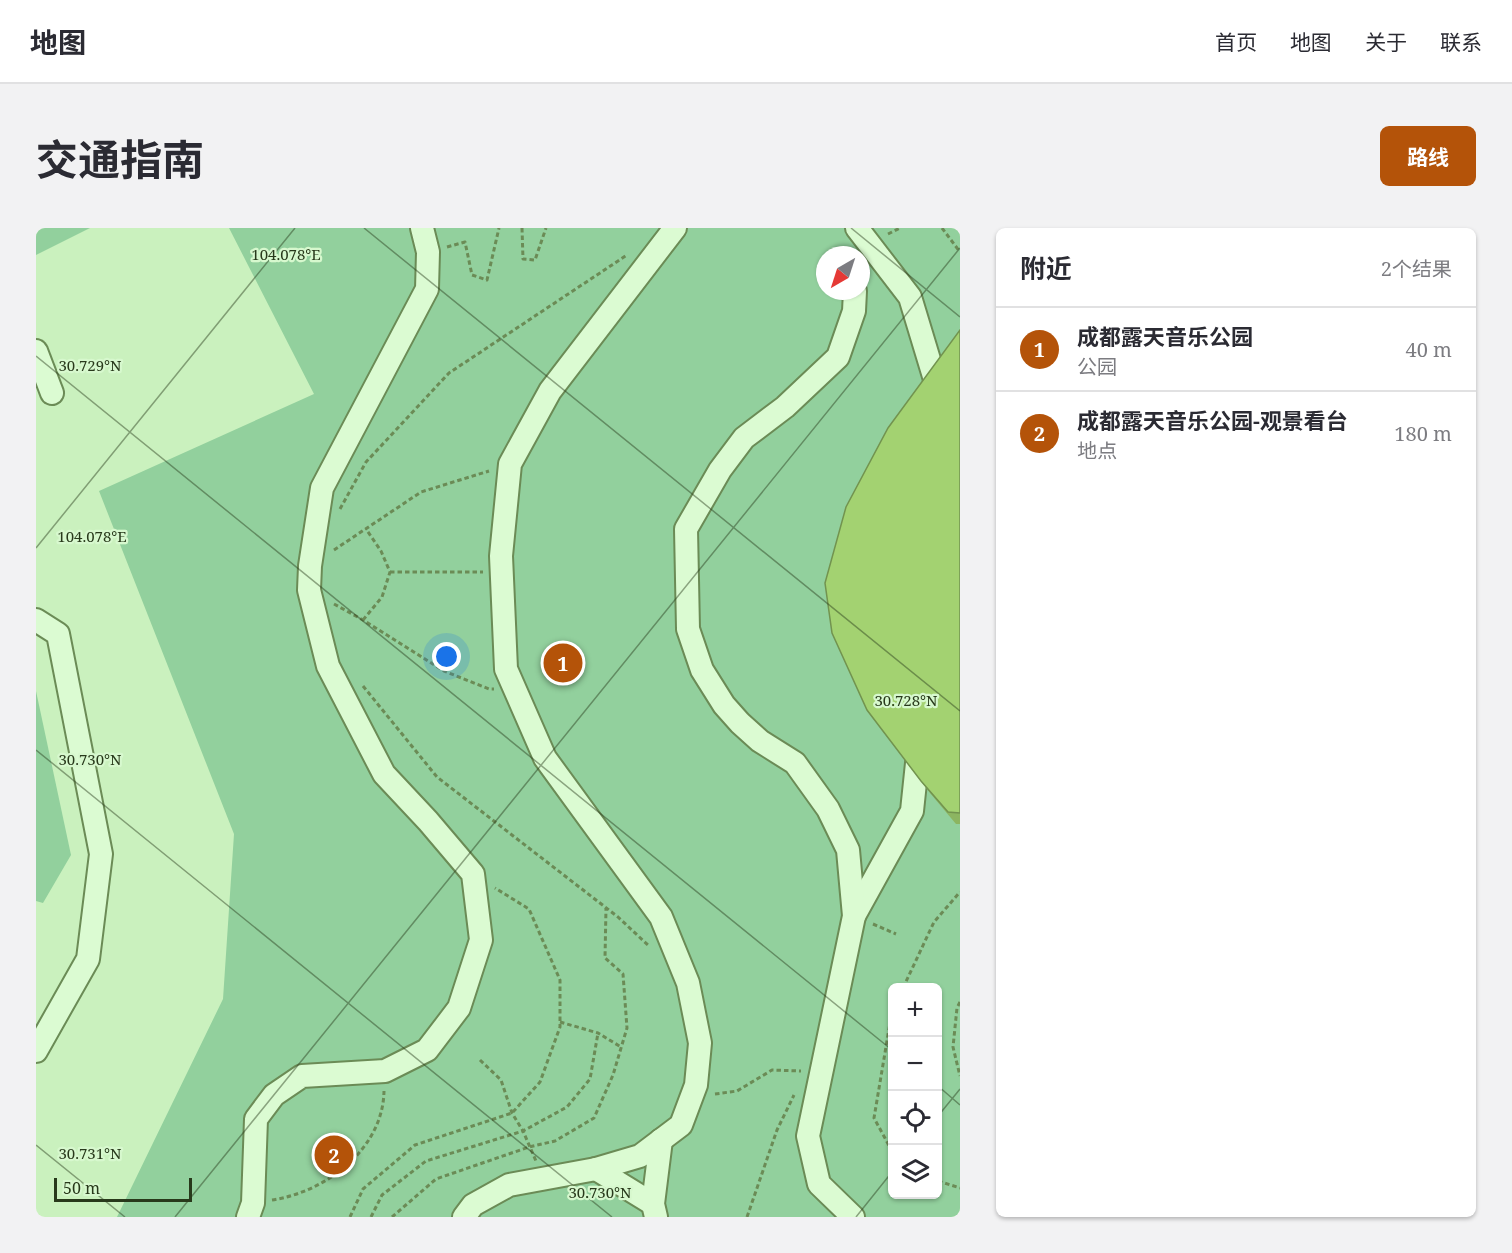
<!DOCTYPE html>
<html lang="zh">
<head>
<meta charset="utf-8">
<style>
  :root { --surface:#fff; --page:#f2f2f3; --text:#2b2b33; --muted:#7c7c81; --line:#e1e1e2; --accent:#b45309 }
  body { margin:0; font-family:"Noto Serif","Noto Sans SC",serif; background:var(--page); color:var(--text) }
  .controls { position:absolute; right:18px; bottom:18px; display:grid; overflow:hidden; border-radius:9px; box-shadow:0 2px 4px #0004 }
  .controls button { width:54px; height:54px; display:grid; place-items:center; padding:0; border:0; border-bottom:2px solid var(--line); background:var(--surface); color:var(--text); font:30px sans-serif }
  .compass { position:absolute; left:780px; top:18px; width:54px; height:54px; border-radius:50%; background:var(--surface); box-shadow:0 2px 4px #0004; rotate:219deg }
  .scale { position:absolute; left:18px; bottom:15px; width:138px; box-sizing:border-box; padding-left:6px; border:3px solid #28391b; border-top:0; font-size:16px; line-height:21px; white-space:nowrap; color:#28391b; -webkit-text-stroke:4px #d7f8ce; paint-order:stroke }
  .you { position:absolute; left:411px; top:429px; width:21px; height:21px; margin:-15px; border:4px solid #fff; border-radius:50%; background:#1a73e8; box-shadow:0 0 0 9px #1a73e833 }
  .badge { display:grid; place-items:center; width:39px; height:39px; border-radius:50%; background:var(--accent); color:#fff; font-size:20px; font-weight:700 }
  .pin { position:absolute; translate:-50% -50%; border:3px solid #fff; box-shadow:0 2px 6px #0006 }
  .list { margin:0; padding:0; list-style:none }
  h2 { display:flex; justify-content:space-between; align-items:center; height:78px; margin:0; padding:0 24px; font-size:26px }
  h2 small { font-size:20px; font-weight:400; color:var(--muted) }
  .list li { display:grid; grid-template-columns:39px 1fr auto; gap:18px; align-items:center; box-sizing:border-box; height:84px; padding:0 24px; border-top:2px solid var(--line) }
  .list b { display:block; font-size:22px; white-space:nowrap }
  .list p { margin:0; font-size:20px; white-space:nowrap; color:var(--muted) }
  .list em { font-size:20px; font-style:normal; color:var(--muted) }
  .icon { flex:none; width:33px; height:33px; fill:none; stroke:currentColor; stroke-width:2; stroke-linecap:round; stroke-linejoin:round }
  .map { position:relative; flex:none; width:924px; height:989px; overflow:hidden; border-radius:9px }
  header { display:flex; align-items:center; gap:36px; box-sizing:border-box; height:84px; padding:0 30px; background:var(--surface); border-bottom:2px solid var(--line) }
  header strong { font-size:28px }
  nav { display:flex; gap:33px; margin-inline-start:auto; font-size:21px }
  .intro { display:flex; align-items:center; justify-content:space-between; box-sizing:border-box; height:144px; padding:0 36px }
  h1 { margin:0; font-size:42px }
  .button { padding:15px 27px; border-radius:9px; background:var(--accent); color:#fff; font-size:21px; font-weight:700 }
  main { display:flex; gap:36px; padding:0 36px }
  aside { flex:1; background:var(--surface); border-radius:9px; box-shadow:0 2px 4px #0004 }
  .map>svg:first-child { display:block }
</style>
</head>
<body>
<header>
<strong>地图</strong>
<nav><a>首页</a><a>地图</a><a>关于</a><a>联系</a></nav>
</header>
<div class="intro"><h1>交通指南</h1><a class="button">路线</a></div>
<main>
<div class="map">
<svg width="924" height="989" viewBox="0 0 924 989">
  <rect width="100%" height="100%" fill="#caf1be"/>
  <g fill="#92d09d" fill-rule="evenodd">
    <polygon points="0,0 54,0 0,27"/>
    <path d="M193 0H924V989H81L187 771 198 606 63 263 278 166ZM789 27H825V63H789ZM856 760H902V966H856Z"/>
    <polygon points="0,463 35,627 7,675 0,673"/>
  </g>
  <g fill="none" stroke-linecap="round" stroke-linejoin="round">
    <defs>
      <g id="minor">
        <polyline points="821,0 874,69 900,155 900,169"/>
        <polyline points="0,123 16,165"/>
        <polyline points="0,392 22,406 65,626 52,731 0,823"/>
        <polyline points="818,688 876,583 883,516"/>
        <polyline points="560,941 617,976"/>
        <polyline points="212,989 217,975 220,891 238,867 266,848 349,843 391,822 423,780 445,712 437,646 392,593 348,546 292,438 273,362 274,338 286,260 391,61 392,24 386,0"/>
        <polyline points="428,989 437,977 473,957 560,941 604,928 645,897 660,857 664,815 652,755 625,689 509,530 470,441 465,328 474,236 514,163 639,0"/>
        <polyline points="620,989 617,976 625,912"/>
        <polyline points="817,989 783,956 772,908 818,688 812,622 792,581 759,535 724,513 704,495 688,477 666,442 652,401 650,301 684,242 708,210 749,179 802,129 818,83 819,63"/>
      </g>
    </defs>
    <use href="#minor" stroke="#6b8b56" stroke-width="26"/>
    <g stroke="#6b8b56" stroke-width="3" stroke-dasharray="4.5 3" stroke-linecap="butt">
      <polyline points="486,0 487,31 499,32 510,0"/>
      <polyline points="906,0 924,24"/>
      <polyline points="852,6 864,0"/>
      <polyline points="411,19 429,14 436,47 451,52 463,0"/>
      <polyline points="304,281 330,234 413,145 591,27"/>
      <polyline points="298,322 385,264 453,243"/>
      <polyline points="354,344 447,344"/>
      <polyline points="298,376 327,392 408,443 453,461 458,461"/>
      <polyline points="327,392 346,369 354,344 345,323 330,301"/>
      <polyline points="327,458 401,549 582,689 614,719"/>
      <polyline points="837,696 860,706"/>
      <polyline points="867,760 898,694 924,664"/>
      <polyline points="924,774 921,780 917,819 924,848"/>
      <polyline points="856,783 838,890 856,923"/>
      <polyline points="524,794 562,805 585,819"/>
      <polyline points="444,832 465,852 476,885 487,903 500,933"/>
      <polyline points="679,866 701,863 736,842 765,843"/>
      <polyline points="902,953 924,960"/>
      <path d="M236 972C290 964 347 921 348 863"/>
      <polyline points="314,989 327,961 379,917 476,885 504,854 524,799 524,752 493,681 459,660"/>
      <polyline points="335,989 346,967 390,933 487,903 531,879 554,851 562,805"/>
      <polyline points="356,989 400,951 493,919 519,913 558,890 577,847 591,800 587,746 569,730 570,680"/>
      <polyline points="711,989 741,902 758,867"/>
    </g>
    <use href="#minor" stroke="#dbfbd2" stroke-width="22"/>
  </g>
  <polygon fill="#8cb561" points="924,102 924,596 920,596 894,565 831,482"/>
  <polygon fill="#a3d271" stroke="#72934f" stroke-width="1.5" points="924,102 924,585 912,584 885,553 831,482 796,405 789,355 810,279 852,200"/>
  <path fill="none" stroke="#28391b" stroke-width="1.5" stroke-opacity="0.45" d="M328 0 924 483M815 0 924 89M0 128 856 822M0 320 259 0M0 522 576 989M902 858 924 877M902 888 924 861M0 917 89 989M139 989 924 20M820 989 856 944"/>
  <g font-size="15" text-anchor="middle" fill="#28391b" stroke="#d7f8ce" stroke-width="4.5" stroke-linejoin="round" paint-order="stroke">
    <text x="250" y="32">104.078°E</text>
    <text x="54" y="143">30.729°N</text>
    <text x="56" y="314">104.078°E</text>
    <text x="870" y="478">30.728°N</text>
    <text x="54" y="537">30.730°N</text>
    <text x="54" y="931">30.731°N</text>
    <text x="564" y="970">30.730°N</text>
  </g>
</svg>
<div class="controls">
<button>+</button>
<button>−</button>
<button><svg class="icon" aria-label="locate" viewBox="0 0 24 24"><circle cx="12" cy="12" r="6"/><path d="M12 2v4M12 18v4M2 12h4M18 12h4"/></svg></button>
<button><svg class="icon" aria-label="layers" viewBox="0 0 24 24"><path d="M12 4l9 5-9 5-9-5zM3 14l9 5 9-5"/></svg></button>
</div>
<svg class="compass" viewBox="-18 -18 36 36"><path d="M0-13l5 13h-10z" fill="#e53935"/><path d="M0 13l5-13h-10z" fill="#7c7c81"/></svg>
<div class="scale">50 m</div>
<div class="you"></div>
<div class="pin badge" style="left:527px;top:435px">1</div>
<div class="pin badge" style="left:298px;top:927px">2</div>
</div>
<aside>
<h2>附近<small>2个结果</small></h2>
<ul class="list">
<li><span class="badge">1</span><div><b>成都露天音乐公园</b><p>公园</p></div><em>40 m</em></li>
<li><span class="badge">2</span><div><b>成都露天音乐公园-观景看台</b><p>地点</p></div><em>180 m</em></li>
</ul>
</aside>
</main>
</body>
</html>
